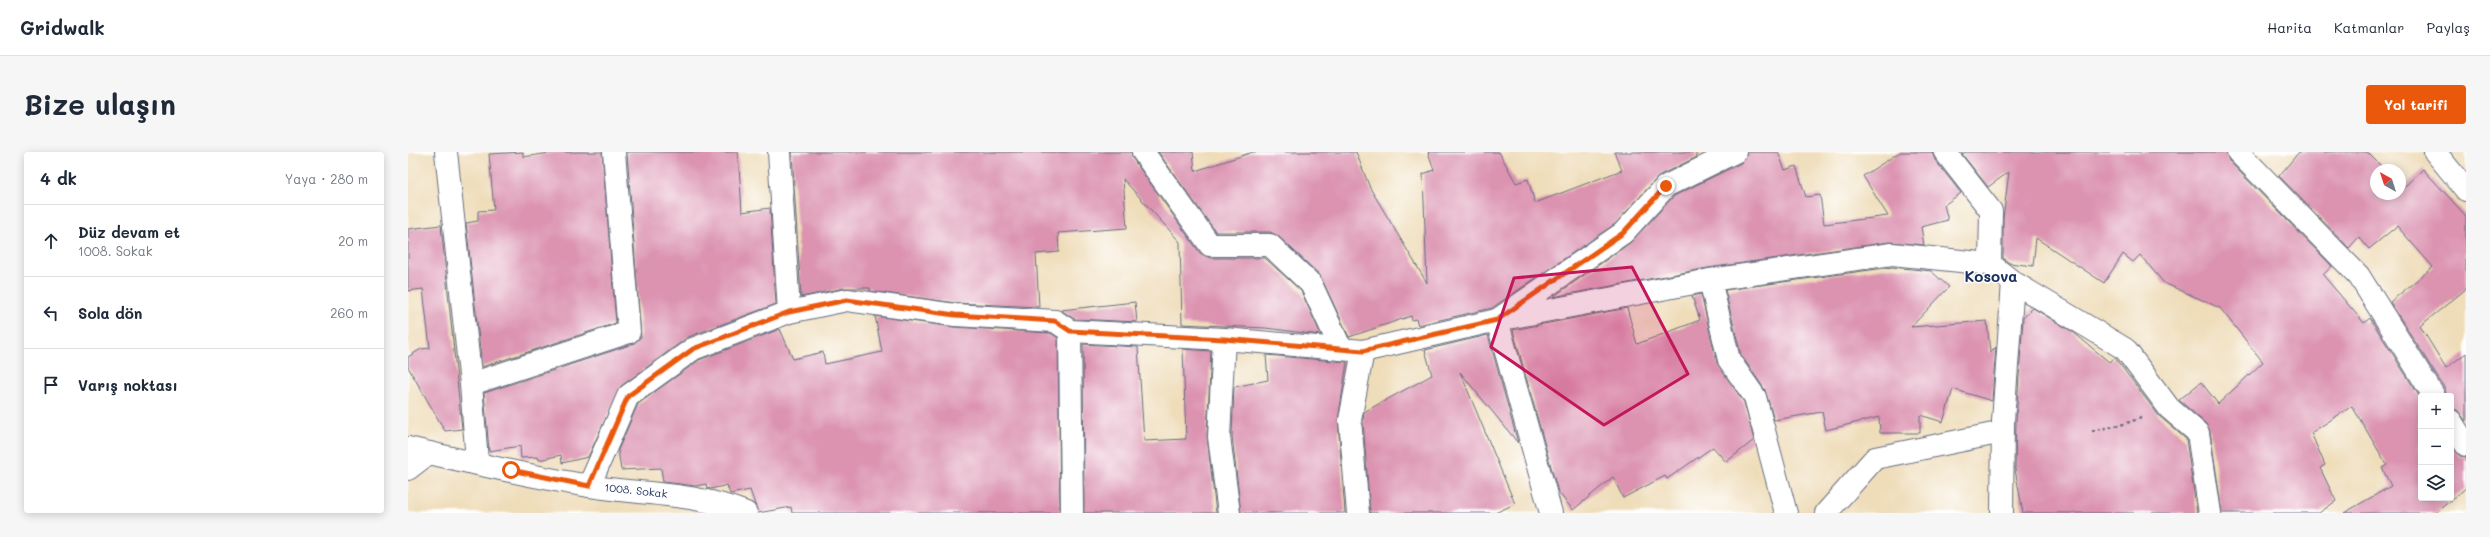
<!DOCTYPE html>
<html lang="tr">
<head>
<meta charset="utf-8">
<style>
  :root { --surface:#fff; --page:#f6f6f7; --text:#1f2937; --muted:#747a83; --line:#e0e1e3; --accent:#ea580c }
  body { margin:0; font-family:Mali,sans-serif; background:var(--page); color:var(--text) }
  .controls { position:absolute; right:12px; bottom:12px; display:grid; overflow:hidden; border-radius:4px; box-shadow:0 2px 10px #0003 }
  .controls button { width:36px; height:36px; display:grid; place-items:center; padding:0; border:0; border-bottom:1px solid var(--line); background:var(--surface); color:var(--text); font:20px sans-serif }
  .compass { position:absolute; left:1962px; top:12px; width:36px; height:36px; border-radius:50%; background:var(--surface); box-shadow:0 2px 10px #0003; rotate:321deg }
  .stop { position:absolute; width:12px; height:12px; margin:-9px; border:3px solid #ea580c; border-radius:50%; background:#fff }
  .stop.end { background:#ea580c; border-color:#fff; box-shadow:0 1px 4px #0008 }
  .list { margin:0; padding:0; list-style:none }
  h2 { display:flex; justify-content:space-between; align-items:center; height:52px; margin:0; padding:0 16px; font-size:17px }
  h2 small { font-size:13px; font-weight:400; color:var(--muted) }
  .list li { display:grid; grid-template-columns:26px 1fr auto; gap:12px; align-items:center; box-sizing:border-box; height:72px; padding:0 16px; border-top:1px solid var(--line) }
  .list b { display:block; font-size:15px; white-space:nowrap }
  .list p { margin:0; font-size:13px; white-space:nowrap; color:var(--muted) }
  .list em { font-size:13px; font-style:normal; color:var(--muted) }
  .icon { flex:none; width:22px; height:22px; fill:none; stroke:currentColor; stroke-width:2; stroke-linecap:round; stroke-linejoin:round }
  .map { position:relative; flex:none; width:2058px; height:361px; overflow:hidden; border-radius:4px }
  header { display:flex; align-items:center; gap:24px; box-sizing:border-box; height:56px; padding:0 20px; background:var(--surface); border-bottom:1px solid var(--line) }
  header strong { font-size:19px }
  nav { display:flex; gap:22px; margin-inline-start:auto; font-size:14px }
  .intro { display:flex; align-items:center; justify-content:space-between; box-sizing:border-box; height:96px; padding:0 24px }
  h1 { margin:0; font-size:28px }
  .button { padding:10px 18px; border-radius:4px; background:var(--accent); color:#fff; font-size:14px; font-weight:700 }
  main { display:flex; gap:24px; padding:0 24px }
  aside { flex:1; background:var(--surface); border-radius:4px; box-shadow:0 2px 10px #0003 }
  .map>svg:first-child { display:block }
</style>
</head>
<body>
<header>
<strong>Gridwalk</strong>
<nav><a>Harita</a><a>Katmanlar</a><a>Paylaş</a></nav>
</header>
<div class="intro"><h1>Bize ulaşın</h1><a class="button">Yol tarifi</a></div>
<main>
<aside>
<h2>4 dk<small>Yaya · 280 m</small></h2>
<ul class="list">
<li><svg class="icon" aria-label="ahead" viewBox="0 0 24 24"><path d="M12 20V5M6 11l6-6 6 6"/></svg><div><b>Düz devam et</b><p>1008. Sokak</p></div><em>20 m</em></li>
<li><svg class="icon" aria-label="left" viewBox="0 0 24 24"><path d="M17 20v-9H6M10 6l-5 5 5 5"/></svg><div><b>Sola dön</b></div><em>260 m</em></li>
<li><svg class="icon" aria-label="arrive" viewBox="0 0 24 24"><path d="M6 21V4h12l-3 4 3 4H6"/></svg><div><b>Varış noktası</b></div></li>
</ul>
</aside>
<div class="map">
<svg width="2058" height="361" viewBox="0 0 2058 361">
  <rect width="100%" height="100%" fill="#fff"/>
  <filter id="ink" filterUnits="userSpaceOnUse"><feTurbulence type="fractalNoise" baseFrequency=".025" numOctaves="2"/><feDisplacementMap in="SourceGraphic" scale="8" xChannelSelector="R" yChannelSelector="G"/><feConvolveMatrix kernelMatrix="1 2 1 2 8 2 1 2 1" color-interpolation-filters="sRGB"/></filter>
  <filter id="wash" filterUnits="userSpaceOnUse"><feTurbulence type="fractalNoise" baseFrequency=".012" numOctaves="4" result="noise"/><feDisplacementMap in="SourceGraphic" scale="16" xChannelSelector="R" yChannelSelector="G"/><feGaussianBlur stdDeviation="0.9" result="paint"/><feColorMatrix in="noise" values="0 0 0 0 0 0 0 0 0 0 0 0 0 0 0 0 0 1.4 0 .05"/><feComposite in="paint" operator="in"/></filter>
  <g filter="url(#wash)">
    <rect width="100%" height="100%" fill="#efddba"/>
    <g id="blocks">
      <g fill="#db93b0">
        <polygon points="115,0 115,5 149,0 194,0 208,171 74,215 58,71 70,69 70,59 86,58 81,2"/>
        <polygon points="219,0 330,0 334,60 362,56 368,152 280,185 213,234 180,305 154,311 153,303 131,308 130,305 113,306 112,294 81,299 76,241 225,192 233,185"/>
        <polygon points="384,0 723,0 725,7 792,101 802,106 857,106 893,139 913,183 857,176 774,172 772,90 715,27 719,76 650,81 651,100 628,102 631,155 548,151 462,139 462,136 436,136 393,145"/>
        <polygon points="750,0 785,0 787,19 845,0 948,0 962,36 1019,131 1015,22 1026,18 1020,0 1091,0 1108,31 1120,27 1127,51 1214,18 1206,0 1287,0 1289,5 1252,23 1207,72 1084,156 1010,173 1008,167 1004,168 1003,164 941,185 912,123 870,84 862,80 808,80"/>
        <polygon points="1341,0 1370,0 1377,18 1388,14 1398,45 1412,43 1416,72 1480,64 1455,24 1492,0 1524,0 1527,8 1553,41 1536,53 1540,68 1513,75 1516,93 1482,90 1300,116 1145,145 1222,91 1266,44 1333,11"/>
        <polygon points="1558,0 1818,0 1821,9 1924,114 1915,123 1956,171 1962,166 2013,247 2013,346 2043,346 2043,293 2052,304 2058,305 2058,336 2027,361 1936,361 1983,334 1974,316 1979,313 1944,254 1903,281 1917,313 1912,316 1928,349 1911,361 1814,361 1802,279 1798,272 1771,248 1793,230 1810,252 1855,210 1812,156 1756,131 1732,103 1725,110 1715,102 1696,131 1628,86 1625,114 1601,111 1595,106 1595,67 1601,20 1580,35 1554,2"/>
        <polygon points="1891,0 1959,0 1977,18 1968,18 1968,42 1992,42 1992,33 1995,36 2015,17 2058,64 2058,137 2012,174 2038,216 2058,201 2058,269 2049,258 2043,257 2043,244 2038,244 2037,237 1982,150 2025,115 1989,74 1961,97 1951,85 1941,96 1871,24"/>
        <polygon points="33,73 54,277 37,279 0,215 0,205 13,197 22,196 15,137 0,139 0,77"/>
        <polygon points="1484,115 1523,119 1541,135 1503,175 1579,169 1582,201 1588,195 1584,249 1545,237 1535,270 1512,263 1512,281 1472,281 1471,265 1418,278 1414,260 1366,268 1357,238 1333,203 1317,138"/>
        <polygon points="1293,142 1309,211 1336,250 1346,288 1318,310 1305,295 1259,327 1257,324 1215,346 1205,325 1165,358 1150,340 1105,178 1219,156 1229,192 1292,168 1284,144"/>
        <polygon points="727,150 729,170 666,167 653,158"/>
        <polygon points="1625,156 1665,180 1701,210 1707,206 1751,264 1778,287 1789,361 1615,361 1607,317 1608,270 1615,166"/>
        <polygon points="467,164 546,175 643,181 650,186 652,361 384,361 383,355 350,361 342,338 322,342 319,333 303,337 299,336 298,332 288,334 255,330 253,316 213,318 210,298 230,252 291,208 372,177 385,207 415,200 417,212 474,200"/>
        <polygon points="1080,183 1110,291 1052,220 1107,352 1087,361 962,361 955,269 956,260 1024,223 1017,198"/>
        <polygon points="675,192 730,195 736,289 778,287 775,197 803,199 799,284 808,361 676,361"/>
        <polygon points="858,203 939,210 930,269 937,361 833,361 824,284 826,235 860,228"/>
      </g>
    </g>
  </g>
  <g filter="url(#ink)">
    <use href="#blocks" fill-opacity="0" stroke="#656c7e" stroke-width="1"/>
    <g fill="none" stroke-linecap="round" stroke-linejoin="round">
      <defs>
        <g id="street">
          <polyline points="38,0 63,232 69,310"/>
          <polyline points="371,0 381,160"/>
          <polyline points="735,0 802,93 862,93 903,132 933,197"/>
          <polyline points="1537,0 1583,59 1582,112"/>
          <polyline points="1830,0 1951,124 2026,244"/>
          <polyline points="2027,0 2058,38"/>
          <polyline points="1302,128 1321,208 1347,245 1378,361"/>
          <polyline points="662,179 664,361"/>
          <polyline points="816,187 811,285 821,361"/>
          <polyline points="63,232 221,180 206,0"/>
          <polyline points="2043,269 2058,293"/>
          <path d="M0 296C59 310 120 324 181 334 235 343 286 340 338 361"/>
          <polyline points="0,317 21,301"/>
          <polyline points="181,334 220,244 285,197 381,160 439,148 547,163 647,169 662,179 816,187 955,199 1089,168 1302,128 1484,102 1582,112 1605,130 1717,197 1761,256 1790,281 1802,361"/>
          <polyline points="950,361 942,268 955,199"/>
          <polyline points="1143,361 1089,168 1215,81 1258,34 1327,0"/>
          <polyline points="1418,361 1467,306 1595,280"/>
          <polyline points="1594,361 1595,269 1605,130"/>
        </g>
      </defs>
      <use href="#street" stroke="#656c7e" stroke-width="24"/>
      <polyline stroke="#656c7e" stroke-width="2.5" stroke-dasharray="3 3" stroke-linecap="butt" points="1684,279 1716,272 1733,266"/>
      <use href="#street" stroke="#fff" stroke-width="22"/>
    </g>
  </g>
  <g fill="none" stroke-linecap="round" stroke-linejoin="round" filter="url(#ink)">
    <polyline stroke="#ea580c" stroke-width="5" points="103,318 181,334 220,244 285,197 381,160 439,148 547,163 647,169 662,179 816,187 955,199 1089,168 1215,81 1258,34"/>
  </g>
  <path fill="#c2185b" fill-opacity="0.2" stroke="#c2185b" stroke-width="3" stroke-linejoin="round" d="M1224 115 1280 222 1196 273 1083 195 1106 126Z"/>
  <g text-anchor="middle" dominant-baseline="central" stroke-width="3" stroke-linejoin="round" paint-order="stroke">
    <g font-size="11" fill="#1b2f5e" stroke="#fff">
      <text transform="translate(228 338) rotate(6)">1008. Sokak</text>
    </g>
    <g font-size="15" font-weight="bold" fill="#1b2f5e" stroke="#fff">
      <text x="1583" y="124">Kosova</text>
    </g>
  </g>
</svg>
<div class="controls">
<button>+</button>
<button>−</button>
<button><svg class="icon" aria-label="layers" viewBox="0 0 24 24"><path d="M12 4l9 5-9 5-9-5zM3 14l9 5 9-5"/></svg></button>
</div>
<svg class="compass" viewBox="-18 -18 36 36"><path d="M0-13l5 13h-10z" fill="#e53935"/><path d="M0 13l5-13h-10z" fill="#747a83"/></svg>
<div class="stop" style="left:103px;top:318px"></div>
<div class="stop end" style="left:1258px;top:34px"></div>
</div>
</main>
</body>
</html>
